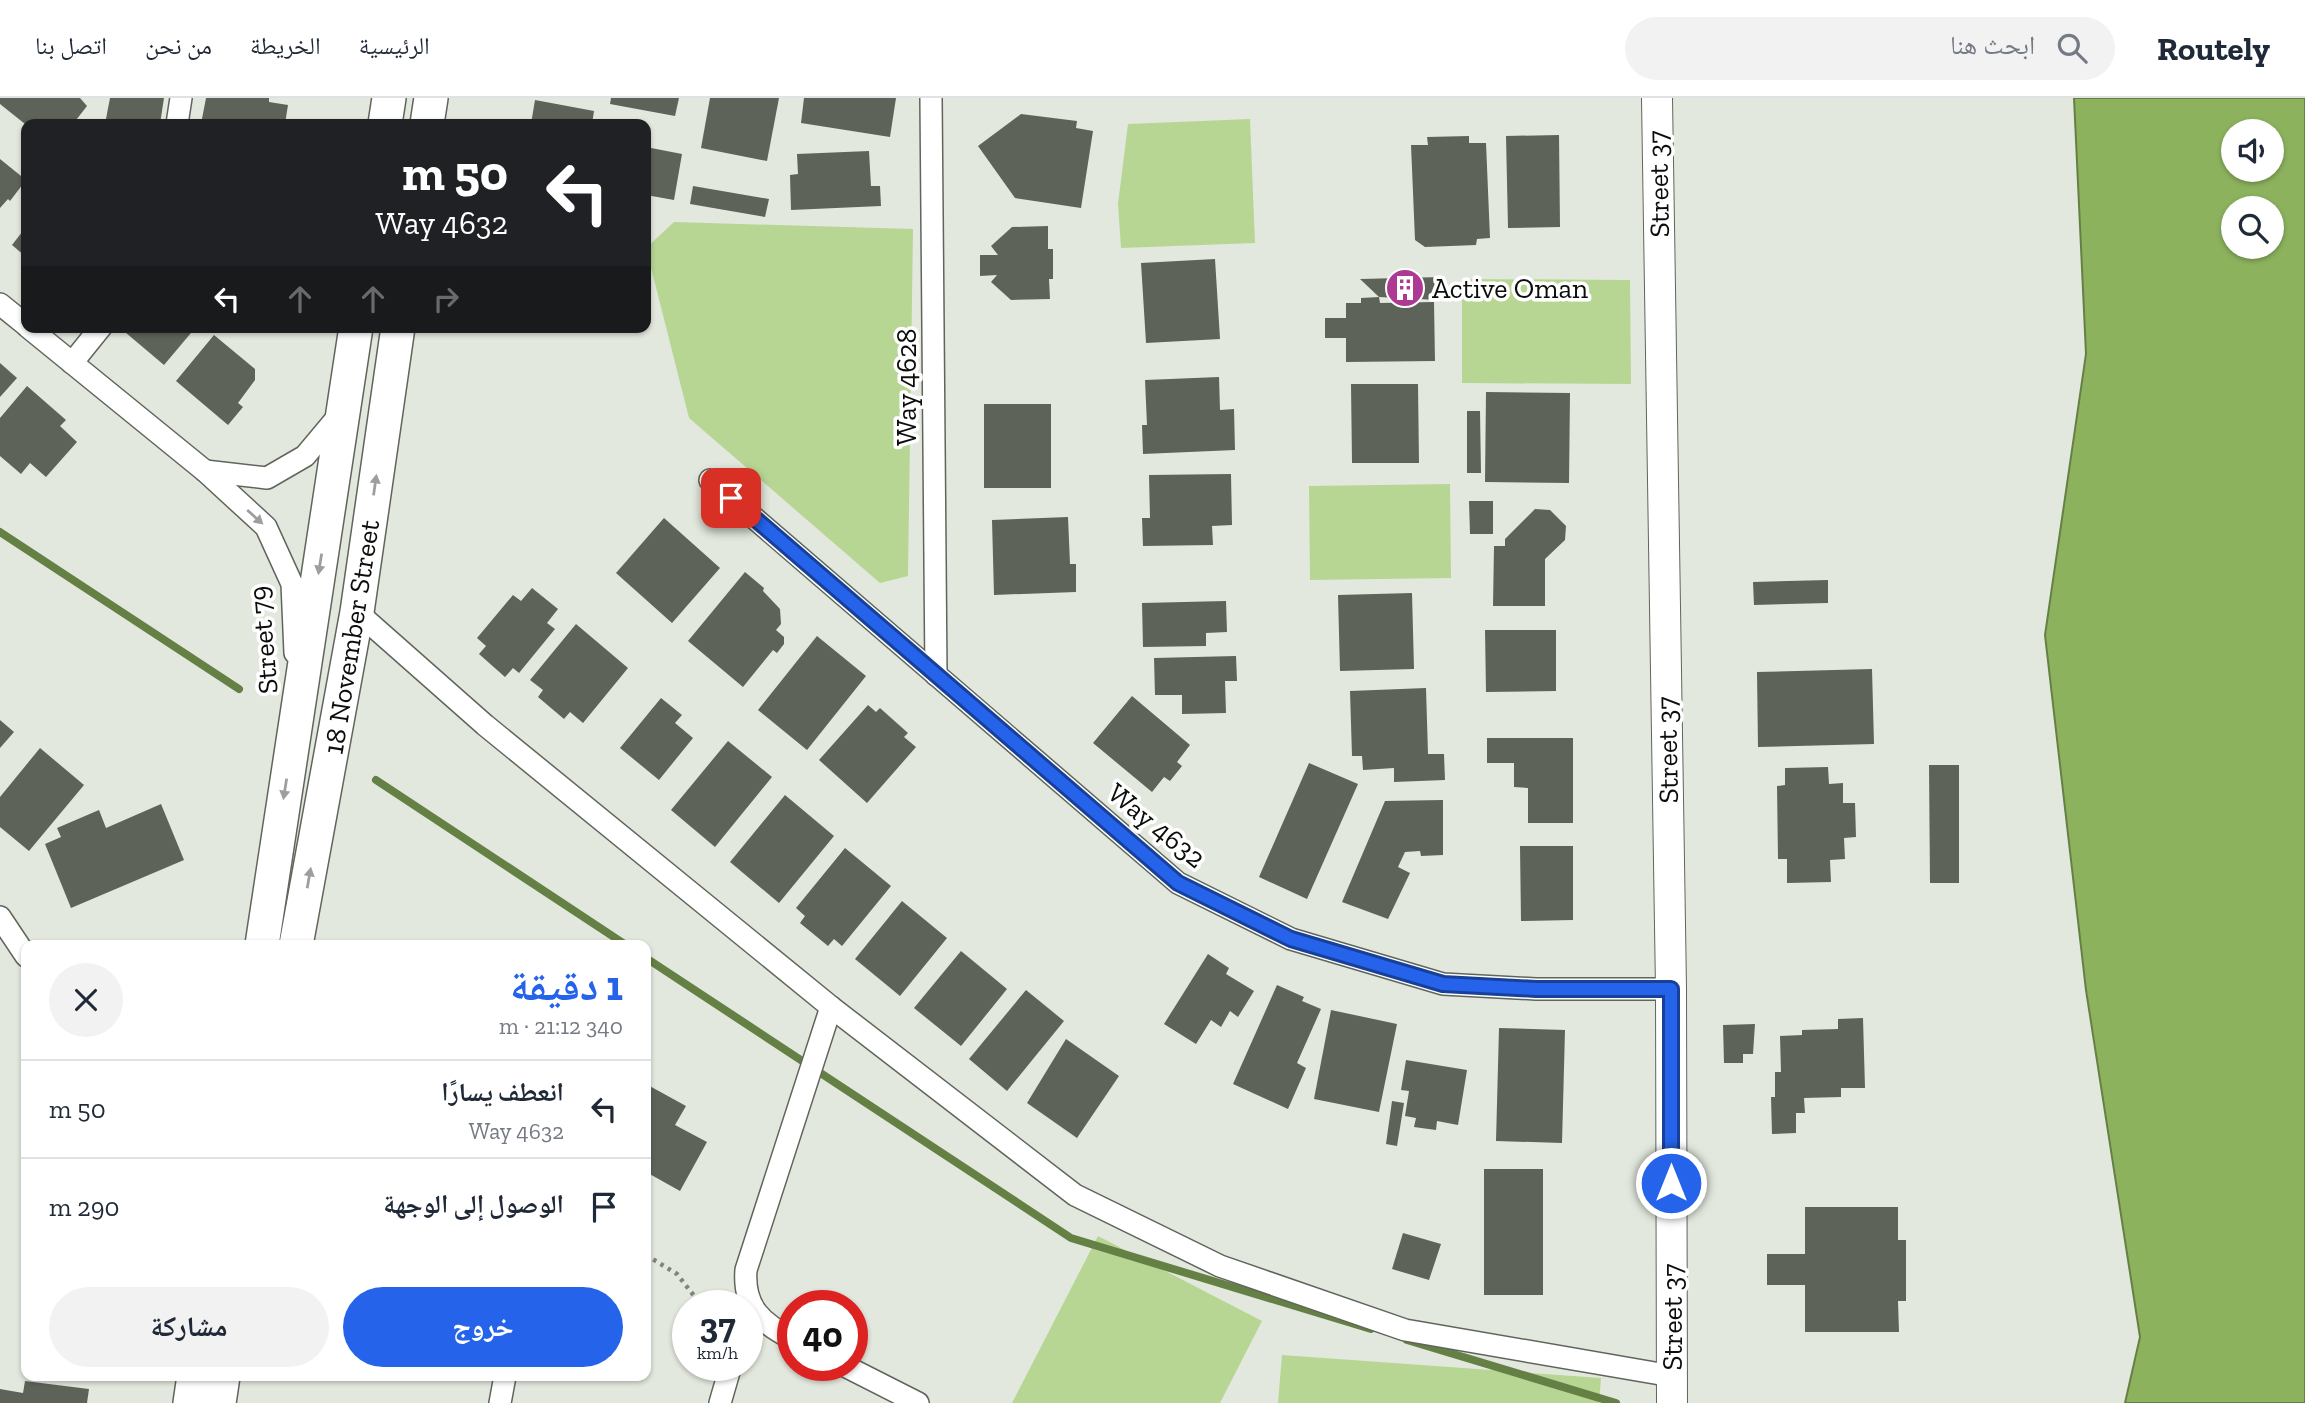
<!DOCTYPE html>
<html lang="ar">
<head>
<meta charset="utf-8">
<style>
  :root { --surface:#fff; --page:#f2f2f3; --text:#1f2937; --muted:#747a83; --line:#e0e1e3; --accent:#2563eb }
  body { margin:0; font-family:"Zilla Slab","Noto Naskh Arabic",serif; background:var(--page); color:var(--text); direction:rtl; height:100vh; display:flex; flex-direction:column; font-size:26px; white-space:nowrap }
  * { box-sizing:border-box; margin:0 }
  p { font-size:23px; color:var(--muted) }
  .icon { flex:none; width:38px; height:38px; fill:none; stroke:currentColor; stroke-width:2; stroke-linecap:round; stroke-linejoin:round }
  .map { position:relative; flex:1; overflow:hidden; direction:ltr }
  .sheet { position:absolute; left:21px; top:842px; width:630px; height:441px; display:flex; flex-direction:column; background:var(--surface); border-radius:14px; box-shadow:0 2px 5px #0004; direction:rtl }
  .sheet>* { flex:none }
  .banner { position:absolute; left:21px; top:21px; width:630px; height:214px; border-radius:14px; box-shadow:0 2px 5px #0004; direction:rtl; background:#202124; color:#fff; overflow:hidden }
  .tools { position:absolute; left:2221px; top:21px; display:grid; gap:14px }
  .tools a { display:grid; place-items:center; width:63px; height:63px; border-radius:50%; background:var(--surface); box-shadow:0 2px 5px #0004; font-size:35px }
  .speed { position:absolute; left:672px; top:1192px; display:flex; gap:14px; font-size:35px; font-weight:700; text-align:center }
  .speed>* { display:grid; place-content:center; width:91px; height:91px; border-radius:50%; background:var(--surface); box-shadow:0 2px 5px #0004; line-height:1 }
  .speed small { font-size:18px; font-weight:400 }
  .speed .limit { border:10px solid #d22; background:#fff; color:#111 }
  .pin { position:absolute; display:grid; place-items:center; width:60px; height:60px; color:#fff; margin:-30px; border-radius:14px; box-shadow:0 4px 10px #0006 }
  .me { position:absolute; width:77px; margin:-38px; rotate:0deg; stroke-linejoin:round; filter:drop-shadow(0 0 5px #0008) }
  .turn { display:flex; align-items:center; gap:24px; height:147px; padding:0 28px; font-size:32px }
  .turn .icon { width:91px; height:91px; stroke-width:2.5 }
  .turn b { display:block; font-size:49px; line-height:60px }
  .lanes { display:flex; align-items:center; height:66px; padding:0 28px; background:#0003; justify-content:center; gap:35px; direction:ltr }
  .lanes .off { opacity:.35 }
  .round { display:grid; place-items:center; flex:none; width:74px; height:74px; border-radius:37px; background:var(--page) }
  .head { display:flex; align-items:center; justify-content:space-between; height:119px; padding:0 28px }
  h1 { font-size:42px; font-weight:700; line-height:52px; color:var(--accent) }
  .cta { display:flex; gap:14px; margin-top:auto; padding:14px 28px }
  .cta a { flex:1; height:80px; border-radius:42px; background:var(--accent); color:#fff; font-size:28px; font-weight:700; line-height:80px; text-align:center }
  .cta a+a { background:var(--page); color:var(--text) }
  ul { padding:0; list-style:none }
  li { display:flex; align-items:center; gap:21px; height:98px; padding:0 28px; border-top:2px solid var(--line) }
  li div { flex:1 }
  li b { display:block; font-size:26px }
  li em { font-style:normal }
  header { display:flex; align-items:center; gap:42px; box-sizing:border-box; height:98px; padding:0 35px; background:var(--surface); border-bottom:2px solid var(--line) }
  header strong { font-size:33px }
  nav { display:flex; gap:38px; margin-inline-start:auto; font-size:24px }
  .search { width:490px; height:63px; background:var(--page); display:flex; align-items:center; gap:18px; box-sizing:border-box; padding:0 24px; border-radius:38px; color:var(--muted); font-size:26px }
  .map>svg:first-child { display:block }
  .green { fill:#b7d694 }
  .water { fill:#8cb25e; stroke:#658045; stroke-width:2; fill-rule:evenodd }
  .lines { fill:none; stroke-linecap:round; stroke-linejoin:round }
  .stream { stroke:#658045; stroke-width:8 }
  .building { fill:#5e635a }
  .street-casing { stroke:#60655c; stroke-width:24 }
  .secondary-casing { stroke:#60655c; stroke-width:32 }
  .primary-casing { stroke:#60655c; stroke-width:36 }
  .path { stroke:#81847d; stroke-width:4.5; stroke-dasharray:3.5 5; stroke-linecap:butt }
  .street { stroke:#fff; stroke-width:21 }
  .secondary { stroke:#fff; stroke-width:30 }
  .primary { stroke:#fff; stroke-width:33 }
  .oneway { fill:#9d9e9d }
  .route-casing { stroke:#184099; stroke-width:18 }
  .route { stroke:#2563eb; stroke-width:12 }
  .labels { text-anchor:middle; stroke-width:7; stroke-linejoin:round; paint-order:stroke }
  .street-label { font-size:28px; fill:#0b0d0a; stroke:#fff }
  .poi-label { font-size:28px; fill:#0b0d0a; stroke:#fff; text-anchor:start }
</style>
</head>
<body>
<header>
<strong>Routely</strong>
<div class="search"><svg class="icon" aria-label="search" viewBox="0 0 24 24"><circle cx="10" cy="10" r="6"/><path d="M15 15l6 6"/></svg>ابحث هنا</div>
<nav><a>الرئيسية</a><a>الخريطة</a><a>من نحن</a><a>اتصل بنا</a></nav>
</header>
<div class="map">
<svg width="2305" height="1305" viewBox="0 0 2305 1305">
  <rect width="100%" height="100%" fill="#e3e8de"/>
  <!-- green -->
  <g class="green">
    <path d="M1250 21 1255 145 1121 150 1118 106 1128 26Z"/>
    <path d="M674 124 913 131 908 478 880 485 689 320 646 150Z"/>
    <path d="M1462 181 1630 182 1631 286 1462 285Z"/>
    <path d="M1450 386 1451 480 1310 482 1309 388Z"/>
    <path d="M1098 1138 1262 1223 1220 1305H1012Z"/>
    <path d="M1282 1257 1601 1280 1599 1305H1278Z"/>
  </g>
  <!-- water -->
  <path class="water" d="M2074 0H2305V1305H2125L2140 1239 2086 892 2045 537 2086 256ZM2233 33H2272V72H2233ZM2233 110H2272V149H2233Z"/>
  <g class="lines">
    <!-- stream -->
    <g class="stream">
      <path d="M0 434 239 591"/>
      <path d="M376 682 626 847"/>
      <path d="M646 860 1071 1140 1371 1231"/>
      <path d="M1407 1242 1616 1305"/>
    </g>
  </g>
  <!-- building -->
  <g class="building">
    <path d="M0 0H80L87 8 73 26H25L0 6Z"/>
    <path d="M110 0H164L160 26H105Z"/>
    <path d="M206 0H269V4L288 7 285 26H201Z"/>
    <path d="M611 0H679L675 18 610 6Z"/>
    <path d="M710 0H779L767 63 701 50Z"/>
    <path d="M804 0H896L890 39 801 25Z"/>
    <path d="M535 2 594 13 592 26H531Z"/>
    <path d="M1021 16 1077 23 1076 30 1093 33 1081 110 1015 100 978 48Z"/>
    <path d="M1559 37 1560 129 1508 130 1506 38Z"/>
    <path d="M1469 38V45H1486L1490 140 1477 141 1476 147 1425 149 1415 142 1411 47H1428L1427 39Z"/>
    <path d="M646 49 682 56 674 102 646 97Z"/>
    <path d="M869 53 871 88H880L881 108 791 112 790 77 798 76 797 56Z"/>
    <path d="M0 61 26 82 10 103 8 101 0 110Z"/>
    <path d="M693 88 769 101 765 119 690 106Z"/>
    <path d="M1048 128V151H1053V181H1049L1050 201 1011 202 991 184 997 177 980 178V157H998L991 148 1012 129Z"/>
    <path d="M26 129V159L12 147Z"/>
    <path d="M1215 161 1220 241 1146 245 1141 165Z"/>
    <path d="M1442 179 1438 202 1379 199 1360 181Z"/>
    <path d="M1379 199 1380 205 1434 204 1435 263 1346 264V240H1325V220H1346V205H1361V200Z"/>
    <path d="M119 229H196L164 267Z"/>
    <path d="M214 237 255 271V282L238 305 243 309 228 327 176 283Z"/>
    <path d="M0 265 17 280 0 299Z"/>
    <path d="M1219 279 1220 312 1234 311 1235 352 1143 356 1142 327H1147L1145 282Z"/>
    <path d="M1351 286H1418L1419 365H1352Z"/>
    <path d="M27 288 66 322 60 328 77 344 46 379 30 365 21 376 0 358V320Z"/>
    <path d="M1486 294 1570 295 1569 385 1485 384Z"/>
    <rect x="984" y="306" width="67" height="84"/>
    <path d="M1467 313H1480L1481 375H1467Z"/>
    <path d="M1231 376 1232 427 1212 428 1213 447 1143 448 1142 420H1150L1149 377Z"/>
    <path d="M1469 403H1493V436H1470Z"/>
    <path d="M1535 411 1550 412 1566 428 1565 442 1545 461V508H1493L1494 448H1505V441Z"/>
    <path d="M1068 419 1070 466H1076V494L994 497 992 422Z"/>
    <path d="M664 420 720 470 672 525 616 475Z"/>
    <path d="M745 474 764 490 763 493 780 511 781 526 776 532 784 539V546L777 555 773 552 743 589 688 543Z"/>
    <path d="M1828 482V505L1754 507 1753 484Z"/>
    <path d="M532 490 558 511 547 525 555 531 519 575 513 570 505 579 479 556 486 548 477 540 513 497 521 503Z"/>
    <path d="M1412 495 1414 571 1340 573 1338 497Z"/>
    <path d="M1226 503 1227 534 1206 535V548L1143 549 1142 505Z"/>
    <path d="M576 526 628 570 583 625 570 614 564 621 538 599 543 592 530 582Z"/>
    <path d="M1485 532H1556V593L1486 594Z"/>
    <path d="M817 538 866 578 807 652 758 612Z"/>
    <path d="M1236 558 1237 583H1225L1226 615 1182 616V597H1155L1154 560Z"/>
    <path d="M1872 571 1874 646 1758 649 1757 574Z"/>
    <path d="M1426 590 1428 656H1444L1445 682 1394 684V670L1363 672 1362 658H1352L1350 593Z"/>
    <path d="M1132 598 1190 647 1177 664 1182 668 1170 683 1164 679 1152 694 1093 645Z"/>
    <path d="M661 600 682 617 675 625 693 640 659 682 620 650Z"/>
    <path d="M868 607 876 614 880 610 908 635 904 639 916 649 867 705 819 662Z"/>
    <path d="M0 622 14 634 0 650Z"/>
    <path d="M1487 640H1573V725H1528V690L1514 689V665H1487Z"/>
    <path d="M728 643 772 679 715 749 671 712Z"/>
    <path d="M40 650 84 687 29 753 0 729V699Z"/>
    <path d="M1309 665 1358 686 1307 801 1259 779Z"/>
    <path d="M1929 667H1959V785H1930Z"/>
    <path d="M1828 669 1829 686 1843 685V705H1855L1856 739 1844 740 1845 761 1830 762 1831 784 1787 785V761H1778L1777 688 1785 687V670Z"/>
    <path d="M785 697 834 738 779 805 730 764Z"/>
    <path d="M1443 702V757L1421 758 1420 753 1405 754 1398 769 1410 775 1388 821 1342 804 1385 703Z"/>
    <path d="M161 706 184 762 71 810 45 746 61 739 57 730 99 712 106 730Z"/>
    <path d="M1520 748H1573V822L1521 823Z"/>
    <path d="M845 750 891 788 842 848 834 841 828 848 800 825 805 818 796 810Z"/>
    <path d="M902 803 947 840 900 898 855 861Z"/>
    <path d="M961 853 1007 891 961 948 914 910Z"/>
    <path d="M1208 856 1229 870 1226 876 1254 893 1238 919 1230 913 1221 929 1211 922 1196 946 1164 926Z"/>
    <path d="M1277 887 1304 899 1302 903 1321 911 1297 965 1306 970 1288 1011 1233 986Z"/>
    <path d="M1026 892 1064 923 1007 993 969 961Z"/>
    <path d="M1331 912 1397 926 1379 1014 1314 1001Z"/>
    <path d="M1863 920 1865 990H1841V999L1804 1000 1805 1015H1796V1035L1772 1036 1771 999H1775V974H1781L1780 938 1802 937V932L1838 931V921Z"/>
    <path d="M1755 926 1753 956H1743V965H1724L1723 927Z"/>
    <path d="M1499 930 1565 932 1562 1045 1496 1043Z"/>
    <path d="M1066 941 1119 978 1077 1040 1027 1005Z"/>
    <path d="M1406 962 1467 972 1458 1027 1437 1023 1436 1032 1414 1029 1416 1020 1405 1018 1409 993 1401 992Z"/>
    <path d="M646 986 686 1008 675 1027 707 1044 680 1093 646 1074Z"/>
    <path d="M1392 1003 1404 1005 1397 1048 1386 1046Z"/>
    <rect x="1484" y="1071" width="59" height="126"/>
    <path d="M1805 1109H1898V1142H1906V1203H1898L1899 1234H1805V1187H1767V1156H1805Z"/>
    <path d="M1403 1135 1441 1146 1429 1182 1392 1171Z"/>
    <path d="M25 1283 89 1291 87 1305H0V1291L23 1295Z"/>
  </g>
  <g class="lines">
    <defs>
      <g id="street">
        <path d="M931 0 936 577"/>
        <path d="M177 26 181 0"/>
        <path d="M0 206 26 227"/>
        <path d="M28 229 205 373 266 429 292 486 295 555"/>
        <path d="M72 265 101 229"/>
        <path d="M205 373 267 380 305 358 341 315"/>
        <path d="M710 382 1178 785 1291 841 1443 886 1536 891H1671"/>
        <path d="M357 514 485 627 831 909 1075 1097 1220 1168 1405 1232 1672 1278"/>
        <path d="M0 819 26 858"/>
        <path d="M793 1241C762 1226 743 1209 746 1172L831 909"/>
        <path d="M843 1267 918 1305"/>
        <path d="M500 1305 505 1278"/>
        <path d="M720 1305 731 1267"/>
      </g>
      <path id="secondary" d="M1657 0 1671 891 1672 1305"/>
      <g id="primary">
        <path d="M385 26 389 0"/>
        <path d="M427 26 431 0"/>
        <path d="M262 847 356 229"/>
        <path d="M296 847 357 514 398 229"/>
        <path d="M190 1305 194 1278"/>
        <path d="M219 1305 223 1278"/>
      </g>
    </defs>
    <!-- street casing -->
    <use href="#street" class="street-casing"/>
    <!-- secondary casing -->
    <use href="#secondary" class="secondary-casing"/>
    <!-- primary casing -->
    <use href="#primary" class="primary-casing"/>
    <!-- path -->
    <path class="path" d="M646 1157 677 1176 702 1208"/>
    <!-- street -->
    <use href="#street" class="street"/>
    <!-- secondary -->
    <use href="#secondary" class="secondary"/>
    <!-- primary -->
    <use href="#primary" class="primary"/>
  </g>
  <!-- one-way arrows -->
  <defs><path id="oneway-solid" d="M-6-.8H1V-3.2L6.5 0L1 3.2V.8H-6Z" transform="scale(1.75)"/></defs>
  <g class="oneway">
    <use href="#oneway-solid" transform="translate(375 387) rotate(-82)"/>
    <use href="#oneway-solid" transform="translate(255 419) rotate(42)"/>
    <use href="#oneway-solid" transform="translate(320 466) rotate(99)"/>
    <use href="#oneway-solid" transform="translate(285 691) rotate(99)"/>
    <use href="#oneway-solid" transform="translate(309 780) rotate(-80)"/>
  </g>
  <g class="lines">
    <defs>
      <path id="route" d="M731 400 1178 785 1291 841 1443 886 1536 891H1671V1085"/>
    </defs>
    <!-- route casing -->
    <use href="#route" class="route-casing"/>
    <!-- route -->
    <use href="#route" class="route"/>
  </g>
  <!-- icons -->
  <defs>
    <symbol id="building-disc" viewBox="-11 -11 22 22"><circle r="9.5" fill="#ae3992" stroke="#fff"/><path d="M-4-6H4V6H1V3H-1V6H-4ZM-2.5-4.3h1.7v1.8h-1.7ZM.8-4.3h1.7v1.8H.8ZM-2.5-1h1.7V.8h-1.7ZM.8-1h1.7V.8H.8Z" fill="#fff"/></symbol>
  </defs>
  <g fill-rule="evenodd">
    <use href="#building-disc" x="1383" y="168" width="44" height="44"/>
  </g>
  <g class="labels">
    <!-- street labels -->
    <g class="street-label">
      <text transform="translate(1658 86) rotate(-91)" y="10">Street 37</text>
      <text transform="translate(906 289) rotate(-90)" y="10">Way 4628</text>
      <text transform="translate(351 539) rotate(-81)" y="10">18 November Street</text>
      <text transform="translate(263 542) rotate(-95)" y="10">Street 79</text>
      <text transform="translate(1667 652) rotate(-91)" y="10">Street 37</text>
      <text transform="translate(1157 727) rotate(39)" y="10">Way 4632</text>
      <text transform="translate(1672 1219) rotate(-90)" y="10">Street 37</text>
    </g>
    <!-- poi labels -->
    <g class="poi-label">
      <text x="1432" y="200">Active Oman</text>
    </g>
  </g>
</svg>
<div class="tools">
<a><svg class="icon" aria-label="sound" viewBox="0 0 24 24"><path d="M4 9h4l5-4v14l-5-4H4zM17 9q2 3 0 6"/></svg></a>
<a><svg class="icon" aria-label="search" viewBox="0 0 24 24"><circle cx="10" cy="10" r="6"/><path d="M15 15l6 6"/></svg></a>
</div>
<div class="speed"><div>37<small>km/h</small></div><div class="limit">40</div></div>
<div class="pin" style="left:731px;top:400px;background:#d93025"><svg class="icon" aria-label="arrive" viewBox="0 0 24 24"><path d="M6 21V4h12l-3 4 3 4H6"/></svg></div>
<svg class="me" style="left:1671px;top:1085px" viewBox="-20 -20 40 40"><circle r="17" fill="#2563eb" stroke="#fff" stroke-width="3"/><path d="M0-11L8 9 0 5-8 9z" fill="#fff"/></svg>
<div class="banner">
<div class="turn"><svg class="icon" aria-label="left" viewBox="0 0 24 24"><path d="M17 20v-9H6M10 6l-5 5 5 5"/></svg><div><b>50 m</b>Way 4632</div></div>
<div class="lanes"><svg class="icon" aria-label="left" viewBox="0 0 24 24"><path d="M17 20v-9H6M10 6l-5 5 5 5"/></svg><svg class="icon off" aria-label="ahead" viewBox="0 0 24 24"><path d="M12 20V5M6 11l6-6 6 6"/></svg><svg class="icon off" aria-label="ahead" viewBox="0 0 24 24"><path d="M12 20V5M6 11l6-6 6 6"/></svg><svg class="icon off" aria-label="right" viewBox="0 0 24 24"><path d="M7 20v-9h11M14 6l5 5-5 5"/></svg></div>
</div>
<section class="sheet">
<div class="head"><div><h1>1 دقيقة</h1><p>340 m · 21:12</p></div><a class="round"><svg class="icon" aria-label="close" viewBox="0 0 24 24"><path d="M6 6l12 12M18 6L6 18"/></svg></a></div>
<ul>
<li><svg class="icon" aria-label="left" viewBox="0 0 24 24"><path d="M17 20v-9H6M10 6l-5 5 5 5"/></svg><div><b>انعطف يسارًا</b><p>Way 4632</p></div><em>50 m</em></li>
<li><svg class="icon" aria-label="arrive" viewBox="0 0 24 24"><path d="M6 21V4h12l-3 4 3 4H6"/></svg><div><b>الوصول إلى الوجهة</b></div><em>290 m</em></li>
</ul>
<div class="cta"><a>خروج</a><a>مشاركة</a></div>
</section>
</div>
</body>
</html>
